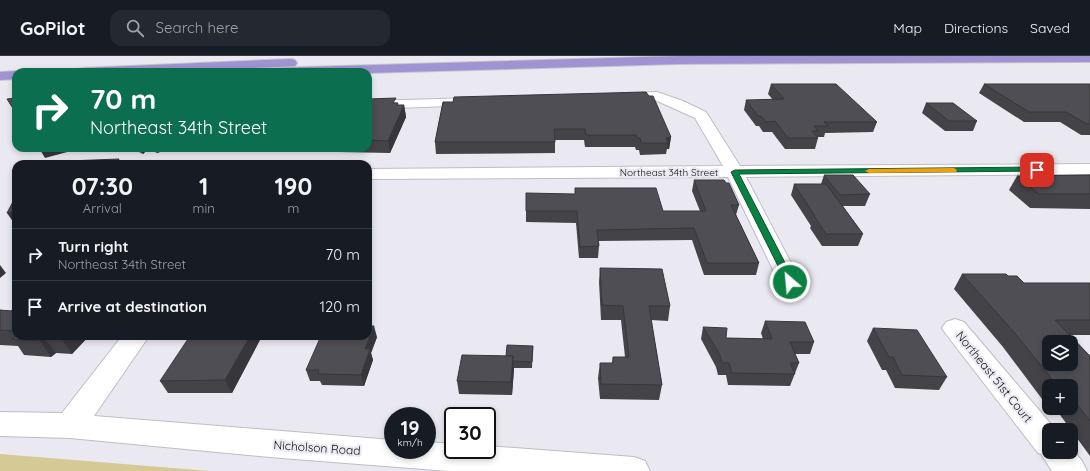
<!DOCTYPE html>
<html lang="en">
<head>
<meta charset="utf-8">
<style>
  :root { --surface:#171b24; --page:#242831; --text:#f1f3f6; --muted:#9ea1a6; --line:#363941 }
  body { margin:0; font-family:Quicksand,sans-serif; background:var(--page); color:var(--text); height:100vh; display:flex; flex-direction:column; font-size:15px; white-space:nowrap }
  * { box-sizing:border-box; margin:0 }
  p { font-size:13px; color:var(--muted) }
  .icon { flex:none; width:22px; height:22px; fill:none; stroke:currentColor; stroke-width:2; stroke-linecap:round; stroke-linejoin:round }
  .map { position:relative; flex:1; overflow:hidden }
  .sheet { position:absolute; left:12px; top:104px; width:360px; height:180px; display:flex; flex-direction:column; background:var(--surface); border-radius:12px; box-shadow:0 2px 6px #0003 }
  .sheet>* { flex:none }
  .guide { position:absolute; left:12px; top:12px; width:360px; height:84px; border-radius:12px; box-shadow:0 2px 6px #0003; background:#0b6e4f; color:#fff; overflow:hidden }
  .tools { position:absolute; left:1042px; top:279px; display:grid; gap:8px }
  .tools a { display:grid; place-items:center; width:36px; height:36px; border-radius:8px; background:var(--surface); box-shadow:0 2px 6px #0003; font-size:20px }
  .speed { position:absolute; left:384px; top:351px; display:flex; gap:8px; font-size:20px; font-weight:700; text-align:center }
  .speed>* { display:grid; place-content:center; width:52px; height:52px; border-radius:50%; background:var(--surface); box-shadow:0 2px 6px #0003; line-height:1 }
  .speed small { font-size:10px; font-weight:400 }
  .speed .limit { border:2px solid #111; border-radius:6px; background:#fff; color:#111 }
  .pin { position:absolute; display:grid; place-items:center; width:34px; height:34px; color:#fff; margin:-17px; border-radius:8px; box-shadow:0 2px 6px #0006 }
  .me { position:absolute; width:44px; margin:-22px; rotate:333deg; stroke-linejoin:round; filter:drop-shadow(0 0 3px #0008) }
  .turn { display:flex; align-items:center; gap:14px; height:84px; padding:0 12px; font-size:18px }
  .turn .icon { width:52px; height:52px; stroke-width:2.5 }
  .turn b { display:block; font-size:28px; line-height:34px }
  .eta { display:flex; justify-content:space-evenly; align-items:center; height:68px; text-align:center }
  .eta b { font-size:24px; font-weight:700; line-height:28px }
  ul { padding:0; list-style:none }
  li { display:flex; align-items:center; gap:12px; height:52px; padding:0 12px; border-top:1px solid var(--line) }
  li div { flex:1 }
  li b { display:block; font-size:15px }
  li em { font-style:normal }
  header { display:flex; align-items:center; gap:24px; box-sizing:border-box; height:56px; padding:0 20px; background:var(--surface); border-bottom:1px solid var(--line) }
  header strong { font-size:19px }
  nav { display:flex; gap:22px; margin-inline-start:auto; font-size:14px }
  .search { width:280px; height:36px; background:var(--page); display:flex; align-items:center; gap:10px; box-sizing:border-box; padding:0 14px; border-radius:12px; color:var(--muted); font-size:15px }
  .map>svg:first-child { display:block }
  .green { fill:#d5c995 }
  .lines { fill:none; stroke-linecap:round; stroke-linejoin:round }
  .street-casing { stroke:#bebdc4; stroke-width:2 }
  .highway-casing { stroke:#c6c6c7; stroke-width:2 }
  .street { fill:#fff; fill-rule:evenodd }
  .highway { fill:#a093d3; fill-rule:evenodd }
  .wall { fill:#444348 }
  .shaded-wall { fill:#37373b }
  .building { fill:#4f4e54; stroke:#37373b; fill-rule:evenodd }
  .route { fill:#0b8043; stroke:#07532c }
  .slow { fill:#f59e0b }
  .labels { text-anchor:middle; stroke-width:4; stroke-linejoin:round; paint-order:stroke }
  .street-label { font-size:10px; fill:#131315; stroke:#eae9f1 }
  .near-street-label { font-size:12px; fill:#131315; stroke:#eae9f1 }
</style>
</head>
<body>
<header>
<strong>GoPilot</strong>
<div class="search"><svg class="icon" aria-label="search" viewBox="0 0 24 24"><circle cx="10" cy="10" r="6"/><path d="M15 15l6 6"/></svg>Search here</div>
<nav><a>Map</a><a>Directions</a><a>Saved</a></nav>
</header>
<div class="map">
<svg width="1090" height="415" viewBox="0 0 1090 415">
  <rect width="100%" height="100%" fill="#eae9f1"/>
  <!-- green -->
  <path class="green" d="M0 398 210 415H0Z"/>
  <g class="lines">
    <defs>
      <g id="street">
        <path d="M657 36 683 45 706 56 740 110 1090 108V118L746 121 801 226 798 231 790 233 782 231 779 226 728 121 368 123V113L723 110 695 62 655 44 623 45 618 44 616 41 618 38 623 37Z"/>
        <path d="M473 42 478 43 480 46 478 49 368 53V45Z"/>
        <path d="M955 263 964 266 1056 374H1049V396H1071V392L1082 405 1087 415H1052L1041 398 1038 397 946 278 942 272 946 266Z"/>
        <path d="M122 280H149L94 360 393 384V394H427V386L453 388V394H487V390L634 401 645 405 650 415H449L281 402 70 382 0 380V356L62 357Z"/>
      </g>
      <g id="highway">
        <path d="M679 0H1090V6L679 8 368 17 267 16 268 13 273 12Z"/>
        <path d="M291 3 295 4 297 7 295 10 171 16H77L78 13 83 12Z"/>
        <path d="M16 15 20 16H16V23L0 24V16Z"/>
      </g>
    </defs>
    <!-- street casing -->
    <use href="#street" class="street-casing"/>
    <!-- highway casing -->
    <use href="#highway" class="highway-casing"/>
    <!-- street -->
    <use href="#street" class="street"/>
    <!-- highway -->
    <use href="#highway" class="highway"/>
  </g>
  <!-- wall -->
  <g class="wall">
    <path d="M771 28 877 66 873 76 825 77 824 81H817L818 82 815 93H785L772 76H763L759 70H756L744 54 746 44H773L768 38Z"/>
    <path d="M984 28H1090V79H1081L1060 66H1024L979 37Z"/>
    <path d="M368 43 398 47V49H404L406 61 390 97 288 95 287 92H368Z"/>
    <path d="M443 46 671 81 669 93H667L666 98 640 99 639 94H636L635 91H585L584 84H555V97L436 98 435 86Z"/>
    <path d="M926 47 977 65 973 75H945L922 57Z"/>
    <path d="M131 92H171L157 97 149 92 143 98Z"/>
    <path d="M824 119 870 138 865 150H843L863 178 858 190H822L810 172 811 170 791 139 794 128H821Z"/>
    <path d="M1090 119V153L1030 152 1009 134 1017 120Z"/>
    <path d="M694 124 726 127 739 149 736 159 759 207 756 219H704L692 184 599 185V190L598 202H579L576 167 526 166V155L575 138V132L663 155H700L692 135Z"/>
    <path d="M600 212 670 250 668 265 651 264 662 329 659 344 600 343 598 322 600 307H612L613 301H625L621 264H601L599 226Z"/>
    <path d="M962 218 1008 220 1024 227H1090V279H1070L1090 300V400L1055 352H1071V330H1049V344L1048 343H1042L1003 291 954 233Z"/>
    <path d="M16 252V280H89L72 298 56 297 51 301 24 299 18 290 0 289V254L11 255Z"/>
    <path d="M765 265 814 286 810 298H795L799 307 790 330 728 329 726 319H718L716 311 701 283 703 271 726 282 763 283 761 277Z"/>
    <path d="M873 272 947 321 939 334 895 332 886 314H882L867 285Z"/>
    <path d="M262 280 232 337H168L160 325Z"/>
    <path d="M377 281 371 297 373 304 364 330 322 329 320 325H310L306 314Z"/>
    <path d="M533 290 532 312H514L512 339 459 338 457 325 506 300Z"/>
  </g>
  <!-- shaded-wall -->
  <g class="shaded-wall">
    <path d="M404 49 406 61 390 97 388 85Z"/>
    <path d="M671 81 669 93H667L668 87 666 82Z"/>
    <path d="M39 92H82L45 102Z"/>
    <path d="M140 92H149L143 98Z"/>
    <path d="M155 92H171L157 97Z"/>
    <path d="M119 103 122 108H114Z"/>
    <path d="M16 155V170L7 157Z"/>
    <path d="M0 209 6 217 0 222Z"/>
    <path d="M374 270 377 281 371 297 373 304 364 330 361 319 365 293Z"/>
    <path d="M63 280H89L72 298 61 282Z"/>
    <path d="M250 280H262L232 337 225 324Z"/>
    <path d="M44 281 56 297 51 301 40 285Z"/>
    <path d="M513 300 514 313 512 339 511 326Z"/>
  </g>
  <!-- building -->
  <g class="building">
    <path d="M771 28H836L877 66H824L828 70H814L818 75H812L818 82H788L775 65 766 66 761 60H758L746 44 784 43Z"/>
    <path d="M984 28H1090V68H1087L1066 56H1029Z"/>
    <path d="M646 36 649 40H653L671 81 666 82 668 87H641L640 82H637L636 79H586L585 73H554L555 86H435L443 46H453L454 41Z"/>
    <path d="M16 42V57L7 43Z"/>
    <path d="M396 42 393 47H398L397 49H404L388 85 368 84V43Z"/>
    <path d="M926 47H953L977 65H949Z"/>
    <path d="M119 103 114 108H44L43 106Z"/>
    <path d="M824 119H853L870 138 840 139Z"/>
    <path d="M1090 119V138H1039L1017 120Z"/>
    <path d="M694 124H724L726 127H729L739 149H731L759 207H707L694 172 597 174 599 190 580 191 577 155H526V137L575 138V132H656L663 155H706Z"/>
    <path d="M794 128H826L863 178H826L814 160H815Z"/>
    <path d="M16 140V155L7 157Z"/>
    <path d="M600 212 662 213 670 250H649L662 329 601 328 600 307H613V301H629L623 250 602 249Z"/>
    <path d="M962 218H1006L1008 220H1017L1024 227H1090V264H1055L1090 300V365L1071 341V330H1063L1061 328 1055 327 1013 275ZM1049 286H1071V308H1049Z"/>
    <path d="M14 252H16V275L0 274V254L11 255Z"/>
    <path d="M765 265 805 266 814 286H790L799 307H790L795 318 732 317 729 307H722L720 299 703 271 727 272 726 282 772 283Z"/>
    <path d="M368 270H374L365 293H370L361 319 318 318 319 314H306L321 280H368Z"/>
    <path d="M873 272 917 274 947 321 902 319 893 301H889Z"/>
    <path d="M16 280H63L61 282 44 281 40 285 12 283Z"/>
    <path d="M190 280H250L225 324 160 325Z"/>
    <path d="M507 289 533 290 532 306 513 305V300H506Z"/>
    <path d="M462 299 513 300 511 326 457 325Z"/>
  </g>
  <!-- route -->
  <path class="route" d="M1037 111 1040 112V115L739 118 795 226 790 229 786 226 731 116 735 114Z"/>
  <!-- slow -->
  <path class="slow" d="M954 112 957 114 956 116 869 117 865 115 869 113Z"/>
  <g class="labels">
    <!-- street labels -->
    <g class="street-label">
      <text x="669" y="120">Northeast 34th Street</text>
    </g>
    <!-- near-street labels -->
    <g class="near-street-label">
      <text transform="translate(994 321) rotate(51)" y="4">Northeast 51st Court</text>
      <text transform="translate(317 392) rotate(4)" y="4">Nicholson Road</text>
    </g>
  </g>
</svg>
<div class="tools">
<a><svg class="icon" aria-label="layers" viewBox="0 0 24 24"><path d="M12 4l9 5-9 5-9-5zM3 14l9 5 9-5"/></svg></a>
<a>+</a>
<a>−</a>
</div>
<div class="speed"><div>19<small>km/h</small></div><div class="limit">30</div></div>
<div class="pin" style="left:1037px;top:114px;background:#d93025"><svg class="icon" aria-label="arrive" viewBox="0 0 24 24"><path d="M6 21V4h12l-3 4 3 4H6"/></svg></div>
<svg class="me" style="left:790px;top:226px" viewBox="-20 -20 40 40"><circle r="17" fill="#0b8043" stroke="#fff" stroke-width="3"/><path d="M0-11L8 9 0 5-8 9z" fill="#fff"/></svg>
<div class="guide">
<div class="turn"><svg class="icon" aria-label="right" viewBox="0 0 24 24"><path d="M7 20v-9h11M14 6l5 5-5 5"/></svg><div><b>70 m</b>Northeast 34th Street</div></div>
</div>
<section class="sheet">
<div class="eta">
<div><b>07:30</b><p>Arrival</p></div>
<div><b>1</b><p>min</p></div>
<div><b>190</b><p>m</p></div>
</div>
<ul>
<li><svg class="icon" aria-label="right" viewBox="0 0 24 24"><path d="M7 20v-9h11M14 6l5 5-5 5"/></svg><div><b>Turn right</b><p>Northeast 34th Street</p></div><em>70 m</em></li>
<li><svg class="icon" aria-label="arrive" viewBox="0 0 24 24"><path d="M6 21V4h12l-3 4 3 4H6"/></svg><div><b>Arrive at destination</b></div><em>120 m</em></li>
</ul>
</section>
</div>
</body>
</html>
